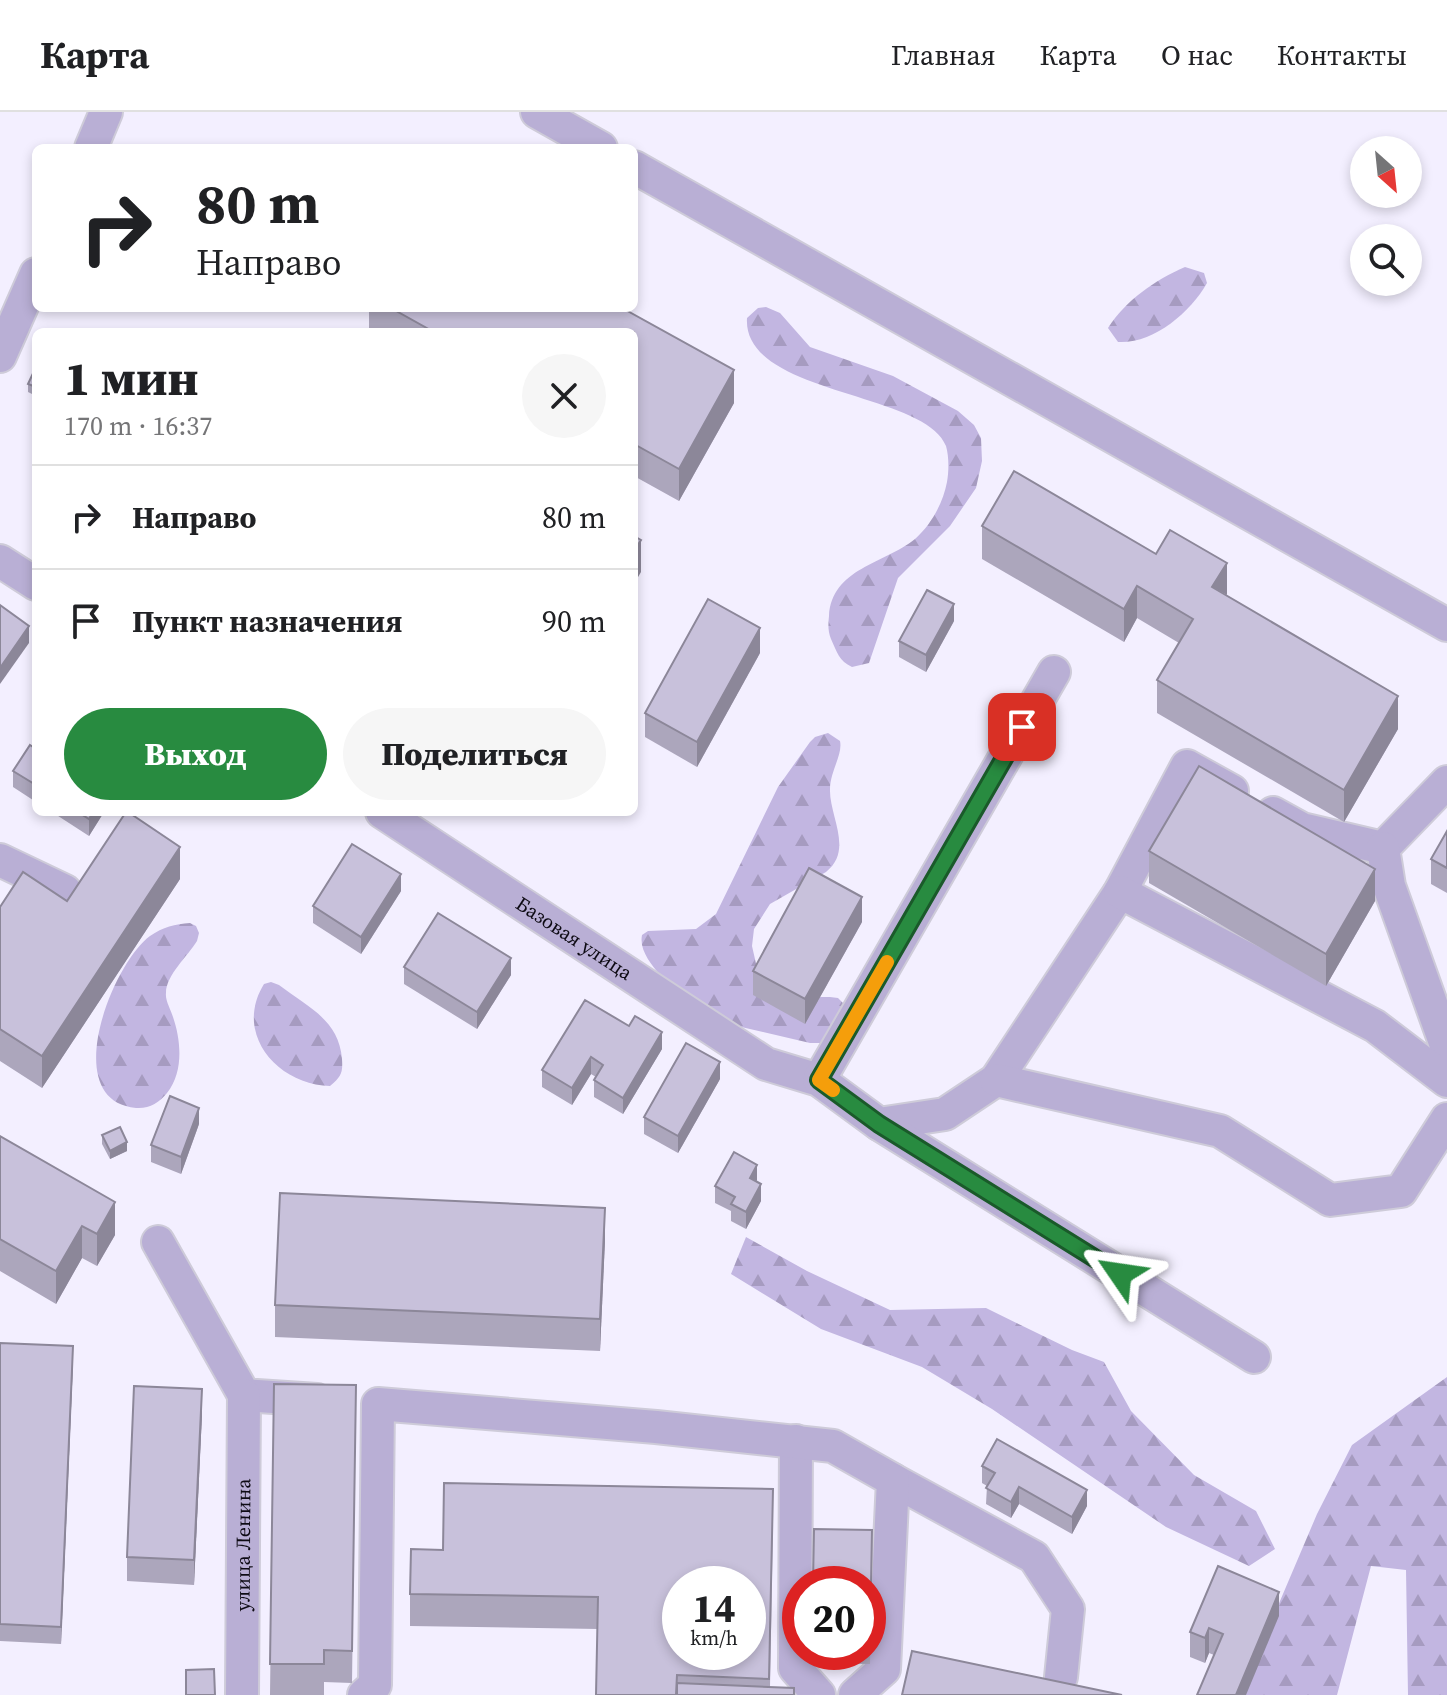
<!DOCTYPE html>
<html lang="ru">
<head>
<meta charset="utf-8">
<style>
  :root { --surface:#fff; --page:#f6f6f6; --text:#202124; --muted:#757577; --line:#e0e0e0; --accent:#288b40 }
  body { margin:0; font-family:"Source Serif 4",serif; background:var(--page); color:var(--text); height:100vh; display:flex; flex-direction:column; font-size:30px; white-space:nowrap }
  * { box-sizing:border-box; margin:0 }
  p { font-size:26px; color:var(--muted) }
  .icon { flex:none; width:44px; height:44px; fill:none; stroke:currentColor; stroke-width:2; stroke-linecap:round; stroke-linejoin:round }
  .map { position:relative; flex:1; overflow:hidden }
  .drawer { position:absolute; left:32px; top:216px; width:606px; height:488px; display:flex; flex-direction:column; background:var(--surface); border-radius:12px; box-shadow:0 4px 12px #0003 }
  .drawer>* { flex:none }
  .hud { position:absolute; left:32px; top:32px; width:606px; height:168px; border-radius:12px; box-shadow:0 4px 12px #0003; background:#fff; color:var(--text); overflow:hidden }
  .needle { width:52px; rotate:153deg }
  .tools { position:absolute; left:1350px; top:24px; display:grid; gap:16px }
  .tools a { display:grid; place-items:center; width:72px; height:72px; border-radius:50%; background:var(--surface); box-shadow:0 4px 12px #0003; font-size:40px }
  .speed { position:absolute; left:662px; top:1454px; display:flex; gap:16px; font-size:40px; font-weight:700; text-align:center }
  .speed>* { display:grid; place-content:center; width:104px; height:104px; border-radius:50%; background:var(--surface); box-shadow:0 4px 12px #0003; line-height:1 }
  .speed small { font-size:20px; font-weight:400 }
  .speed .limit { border:12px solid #d22; background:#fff; color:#111 }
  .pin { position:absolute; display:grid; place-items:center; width:68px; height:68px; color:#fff; margin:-34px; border-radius:16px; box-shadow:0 4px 12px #0006 }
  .me { position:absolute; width:88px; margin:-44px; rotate:302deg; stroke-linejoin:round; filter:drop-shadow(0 0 6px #0008) }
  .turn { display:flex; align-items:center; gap:28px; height:168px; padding:0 32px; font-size:36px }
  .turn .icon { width:104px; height:104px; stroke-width:2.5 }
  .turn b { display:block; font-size:56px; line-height:68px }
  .round { display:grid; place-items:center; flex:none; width:84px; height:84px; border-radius:42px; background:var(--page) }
  .summary { display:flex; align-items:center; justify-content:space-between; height:136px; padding:0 32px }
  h1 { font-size:48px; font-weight:800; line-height:60px }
  .action { display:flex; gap:16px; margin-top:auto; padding:16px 32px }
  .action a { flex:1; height:92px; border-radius:48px; background:var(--accent); color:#fff; font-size:32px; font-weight:800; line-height:92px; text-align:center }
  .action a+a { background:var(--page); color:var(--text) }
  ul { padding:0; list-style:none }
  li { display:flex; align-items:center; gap:24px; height:104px; padding:0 32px; border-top:2px solid var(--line) }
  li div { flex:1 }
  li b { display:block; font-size:30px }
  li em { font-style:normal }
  header { display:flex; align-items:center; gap:48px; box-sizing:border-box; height:112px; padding:0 40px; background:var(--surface); border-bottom:2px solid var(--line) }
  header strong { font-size:38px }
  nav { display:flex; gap:44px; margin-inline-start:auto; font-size:28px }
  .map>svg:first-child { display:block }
  .forest { fill:url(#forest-firs) }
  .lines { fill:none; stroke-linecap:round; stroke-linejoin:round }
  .minor-casing { stroke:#cecbd9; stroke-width:36 }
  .minor { stroke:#b9afd5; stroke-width:32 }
  .wall { fill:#aca6bc }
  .shaded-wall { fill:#8c8799 }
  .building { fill:#c8c1db; stroke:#8c8799; stroke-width:2; fill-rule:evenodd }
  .route-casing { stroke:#1a5a2a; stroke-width:20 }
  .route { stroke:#288b40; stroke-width:14 }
  .slow { stroke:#f59e0b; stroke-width:14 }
  .labels { text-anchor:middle; stroke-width:7; stroke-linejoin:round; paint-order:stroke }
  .street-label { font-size:20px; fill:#0e0b14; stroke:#fff }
</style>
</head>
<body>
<header>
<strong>Карта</strong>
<nav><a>Главная</a><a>Карта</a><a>О нас</a><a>Контакты</a></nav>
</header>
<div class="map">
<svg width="1447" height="1583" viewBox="0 0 1447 1583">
  <defs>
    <pattern id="forest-firs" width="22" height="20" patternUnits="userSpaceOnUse" patternTransform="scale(2)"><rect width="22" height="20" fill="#c2b6e1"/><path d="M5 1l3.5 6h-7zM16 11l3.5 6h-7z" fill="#a69bc0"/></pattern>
  </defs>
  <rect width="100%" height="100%" fill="#f3efff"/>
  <!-- forest -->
  <g class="forest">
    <path d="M1185 155 1204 161 1207 171C1190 201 1153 232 1118 230L1108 216C1126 188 1155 168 1185 155Z"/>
    <path d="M766 195 780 201 810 235 893 264 958 299 974 313 981 326 982 349 976 376 950 414 898 466 869 551 852 555C839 549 837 540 831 527 828 519 828 513 829 504 832 456 884 452 915 427 931 413 943 391 947 370 949 359 949 344 946 334 925 279 742 283 747 206L758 196Z"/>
    <path d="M828 621 840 629C843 642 830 660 830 677 829 704 854 738 826 760L770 792 754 817 752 834 757 856 796 885H830L838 886 843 891V908L824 931H810L737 914 660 863C651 852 639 838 642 823L648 819 696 817 716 802 778 675 810 630 815 625Z"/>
    <path d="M190 811 196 814 199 821 197 829C188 844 166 863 166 881 165 888 171 898 173 905 181 928 184 960 167 981 159 991 149 997 136 996 58 988 112 852 150 824 163 815 175 812 190 811Z"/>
    <path d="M271 870 279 873C308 895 339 908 342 947 343 961 341 965 330 974 278 973 233 922 264 872Z"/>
    <path d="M746 1125 807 1159 890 1198 986 1196 1072 1238 1104 1250 1131 1299 1194 1363 1256 1399 1275 1437 1249 1454 1166 1415 992 1297 922 1255 821 1217 731 1162Z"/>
    <path d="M1447 1265V1583H1408L1406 1458 1371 1454 1337 1583H1240L1317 1402 1352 1333Z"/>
  </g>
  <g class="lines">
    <defs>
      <g id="minor">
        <path d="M537 0 601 36"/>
        <path d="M91 36 106 0"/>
        <path d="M634 55 1447 513"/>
        <path d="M0 244 36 162"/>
        <path d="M0 449 36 472"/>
        <path id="s1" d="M382 700 766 952 819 968 879 1012 945 1002 996 968 1120 780 1187 654 1232 679"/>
        <path d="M1273 701 1302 717 1383 736 1447 670"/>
        <path d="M1383 736 1389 774 1447 936"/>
        <path d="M0 748 65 779"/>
        <path d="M1120 780 1375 914 1447 969"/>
        <path d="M819 968 1054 560"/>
        <path d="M996 968 1220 1019 1330 1088 1401 1079 1447 1007"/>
        <path d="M879 1012 1254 1245"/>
        <path d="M158 1130 244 1283 317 1288"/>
        <path d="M796 1329 795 1556 819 1583"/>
        <path d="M893 1368 1034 1445 1068 1497 1061 1565"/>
        <path id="s2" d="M242 1583 244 1283"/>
        <path d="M364 1583 375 1573 378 1292 656 1315 833 1334 893 1368 884 1557 855 1583"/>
      </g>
    </defs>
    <!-- minor casing -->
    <use href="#minor" class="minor-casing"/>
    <!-- minor -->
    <use href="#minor" class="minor"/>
  </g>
  <!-- wall -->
  <g class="wall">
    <path d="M369 196H622L734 291 679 389 634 364V220H376L369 216Z"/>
    <path d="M36 255V284L28 280V272Z"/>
    <path d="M982 414 1226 484 1398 617 1344 710 1157 601V568L1179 531 1137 506 1124 530 982 447Z"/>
    <path d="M954 509 926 560 899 545V529Z"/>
    <path d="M760 541 697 655 645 625V601Z"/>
    <path d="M36 637V690L13 675V659Z"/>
    <path d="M52 700H104L89 724Z"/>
    <path d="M1447 719V781L1431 772V747Z"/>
    <path d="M1149 739 1375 789 1326 874 1149 771Z"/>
    <path d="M180 767 42 976 0 949V795L67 789Z"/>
    <path d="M401 779 361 842 313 811V794Z"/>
    <path d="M862 810 805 912 753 883V859Z"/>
    <path d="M404 855 511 863 477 917 404 872Z"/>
    <path d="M585 888 662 937 623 1002 594 985V968L596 965 591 962 572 993 542 975V958Z"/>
    <path d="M720 967 678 1041 644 1022V1005Z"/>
    <path d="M199 1012 181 1062 151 1050V1033Z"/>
    <path d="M102 1023 127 1039 110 1047 102 1032Z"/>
    <path d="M0 1024 115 1123 97 1154 82 1146 56 1192 0 1159Z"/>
    <path d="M757 1070 761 1089 746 1117 731 1109V1099L715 1091V1074Z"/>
    <path d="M605 1128 600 1239 275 1225V1193Z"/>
    <path d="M0 1231 73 1251 61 1532 0 1529Z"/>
    <path d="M274 1272 356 1273 352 1571 324 1570V1583H270Z"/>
    <path d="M202 1302 194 1473 127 1469V1445Z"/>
    <path d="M982 1354 1087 1394 1072 1422 1019 1392 1011 1406 986 1392 987 1374 982 1371Z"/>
    <path d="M773 1409 770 1575 596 1583 598 1517 410 1514V1482L443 1438Z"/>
    <path d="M872 1418 870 1552 812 1551V1540H868V1472Z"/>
    <path d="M1279 1504 1214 1543 1209 1541 1205 1551 1190 1545V1520Z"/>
  </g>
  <!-- shaded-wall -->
  <g class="shaded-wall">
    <path d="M734 258V291L679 389V357Z"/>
    <path d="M641 428V460L634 472V439Z"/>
    <path d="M1227 451V483L1212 475Z"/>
    <path d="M1137 474V506L1124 530V497Z"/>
    <path d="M954 492V509L926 560V543Z"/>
    <path d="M29 514V531L0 572V556Z"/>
    <path d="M760 516V541L697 655V630Z"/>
    <path d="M1398 584V617L1344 710V678Z"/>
    <path d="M93 700H104L89 724V707Z"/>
    <path d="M180 735V767L42 976V944Z"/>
    <path d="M1375 757V789L1326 874V842Z"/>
    <path d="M401 762V779L361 842V825Z"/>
    <path d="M862 785V810L805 912V887Z"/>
    <path d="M511 846V863L477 917V900Z"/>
    <path d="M662 920V937L623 1002V986Z"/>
    <path d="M591 945V962L572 993V976Z"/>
    <path d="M720 950V967L678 1041V1024Z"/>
    <path d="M199 996V1012L181 1062V1045Z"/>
    <path d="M127 1030V1039L110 1047V1039Z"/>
    <path d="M757 1053V1069L750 1066Z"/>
    <path d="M761 1072V1089L746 1117V1100Z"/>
    <path d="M115 1090V1123L97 1154V1122Z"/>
    <path d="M605 1096V1128L600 1239V1207Z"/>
    <path d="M82 1114V1146L56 1192V1159Z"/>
    <path d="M73 1234V1251L61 1532V1515Z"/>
    <path d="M202 1277V1302L194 1473V1448Z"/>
    <path d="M1019 1375V1392L1011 1406V1390Z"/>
    <path d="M1087 1378V1394L1072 1422V1405Z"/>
    <path d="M1279 1480V1504L1246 1583H1236Z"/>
    <path d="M1209 1516V1541L1205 1551V1526Z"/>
  </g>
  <!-- building -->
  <g class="building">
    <path d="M391 196H622L734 258 679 357 634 332V220H434Z"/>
    <path d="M36 255V275L28 272Z"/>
    <path d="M1014 359 1156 442 1170 418 1227 451 1212 475 1398 584 1344 678 1157 568 1193 507 1137 474 1124 497 982 414Z"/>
    <path d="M634 424 641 428 634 439Z"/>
    <path d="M927 478 954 492 926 543 899 529Z"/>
    <path d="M708 487 760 516 697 630 645 601Z"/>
    <path d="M0 493 29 514 0 556Z"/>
    <path d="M30 633 36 637V673L13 659Z"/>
    <path d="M1199 654 1375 757 1326 842 1149 739Z"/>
    <path d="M78 700H93L89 707Z"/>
    <path d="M126 700H128L180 735 42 944 0 917V795L23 760 67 789Z"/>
    <path d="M1447 719V756L1431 747Z"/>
    <path d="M352 732 401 762 361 825 313 794Z"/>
    <path d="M809 756 862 785 805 887 753 859Z"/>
    <path d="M438 801 511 846 477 900 404 855Z"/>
    <path d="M585 888 629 914 635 904 662 920 623 986 594 968 603 953 591 945 572 976 542 958Z"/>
    <path d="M686 931 720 950 678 1024 644 1005Z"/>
    <path d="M170 984 199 996 181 1045 151 1033Z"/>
    <path d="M120 1015 127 1030 110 1039 102 1023Z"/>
    <path d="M0 1024 115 1090 97 1122 82 1114 56 1159 0 1127Z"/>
    <path d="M734 1040 757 1053 750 1066 761 1072 746 1100 731 1092 735 1085 715 1074Z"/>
    <path d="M280 1081 605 1096 600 1207 275 1193Z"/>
    <path d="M0 1231 73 1234 61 1515 0 1512Z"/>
    <path d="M274 1272 356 1273 352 1539 324 1538V1552H270Z"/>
    <path d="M134 1274 202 1277 194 1448 127 1445Z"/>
    <path d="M997 1327 1087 1378 1072 1405 1019 1375 1011 1390 986 1376 995 1361 982 1354Z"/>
    <path d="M444 1371 773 1377 769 1567 677 1563 676 1583H596L598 1485 410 1482 411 1437 443 1438ZM680 1472H748V1540H680Z"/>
    <path d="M814 1417 872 1418 870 1527H868V1472H813Z"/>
    <path d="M1218 1454 1279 1480 1236 1583H1197L1223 1522 1209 1516 1205 1526 1190 1520Z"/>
    <path d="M912 1539 1122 1583H902Z"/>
    <path d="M214 1557 215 1583H186V1558Z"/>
    <path d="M677 1571 794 1576V1583H677Z"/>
  </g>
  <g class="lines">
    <defs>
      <path id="route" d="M1022 615 819 968 879 1012 1120 1162"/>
    </defs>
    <!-- route casing -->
    <use href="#route" class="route-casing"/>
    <!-- route -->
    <use href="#route" class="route"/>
    <!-- slow -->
    <path class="slow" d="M833 978 819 968 887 850"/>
  </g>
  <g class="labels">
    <!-- street labels -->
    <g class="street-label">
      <text dy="7" stroke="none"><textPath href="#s1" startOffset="230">Базовая улица</textPath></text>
      <text dy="7" stroke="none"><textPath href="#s2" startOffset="150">улица Ленина</textPath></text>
    </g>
  </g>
</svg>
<div class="tools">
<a><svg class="needle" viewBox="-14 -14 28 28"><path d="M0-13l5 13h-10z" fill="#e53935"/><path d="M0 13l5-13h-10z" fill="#757577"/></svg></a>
<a><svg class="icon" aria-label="search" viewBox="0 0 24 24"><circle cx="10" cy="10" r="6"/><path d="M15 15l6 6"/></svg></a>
</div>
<div class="speed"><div>14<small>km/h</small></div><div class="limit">20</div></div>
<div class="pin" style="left:1022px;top:615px;background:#d93025"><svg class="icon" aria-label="arrive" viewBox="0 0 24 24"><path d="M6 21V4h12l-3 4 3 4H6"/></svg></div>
<svg class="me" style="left:1120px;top:1162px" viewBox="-20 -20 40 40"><path d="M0-17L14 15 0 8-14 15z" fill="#288b40" stroke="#fff" stroke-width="4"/></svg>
<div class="hud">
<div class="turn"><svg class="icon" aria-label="right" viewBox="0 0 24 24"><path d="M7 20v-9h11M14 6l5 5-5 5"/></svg><div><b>80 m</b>Направо</div></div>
</div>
<section class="drawer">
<div class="summary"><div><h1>1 мин</h1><p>170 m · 16:37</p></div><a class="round"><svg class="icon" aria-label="close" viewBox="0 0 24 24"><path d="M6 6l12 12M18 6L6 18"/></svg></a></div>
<ul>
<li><svg class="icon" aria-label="right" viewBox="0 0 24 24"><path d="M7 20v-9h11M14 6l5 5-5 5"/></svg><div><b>Направо</b></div><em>80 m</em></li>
<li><svg class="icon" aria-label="arrive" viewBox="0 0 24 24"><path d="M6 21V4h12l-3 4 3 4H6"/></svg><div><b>Пункт назначения</b></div><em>90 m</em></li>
</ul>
<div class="action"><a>Выход</a><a>Поделиться</a></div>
</section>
</div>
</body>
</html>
